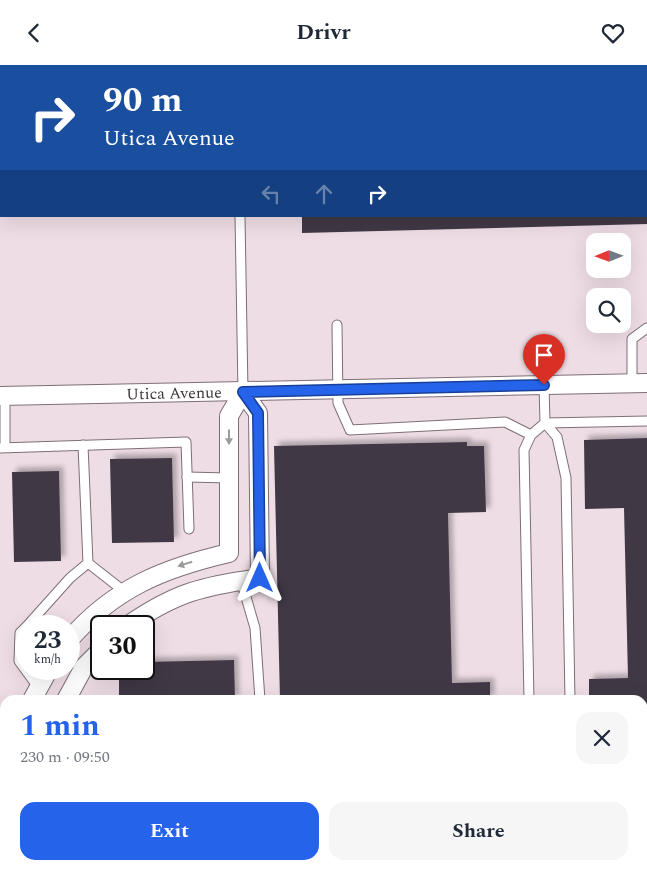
<!DOCTYPE html>
<html lang="en">
<head>
<meta charset="utf-8">
<style>
  :root { --surface:#fff; --page:#f6f6f7; --text:#1f2937; --muted:#747a83; --accent:#2563eb }
  body { margin:0; font-family:Spectral,serif; background:var(--page); color:var(--text); height:100vh; display:flex; flex-direction:column; font-size:19px; white-space:nowrap }
  * { box-sizing:border-box; margin:0 }
  p { font-size:16px; color:var(--muted) }
  .icon { flex:none; width:28px; height:28px; fill:none; stroke:currentColor; stroke-width:2; stroke-linecap:round; stroke-linejoin:round }
  .map { position:relative; flex:1; overflow:hidden }
  .drawer { position:absolute; left:0px; top:630px; width:648px; height:175px; display:flex; flex-direction:column; background:var(--surface); border-radius:15px 15px 0 0; box-shadow:0 5px 20px #0002 }
  .drawer>* { flex:none }
  .banner { position:absolute; left:0px; top:0px; width:648px; height:152px; box-shadow:0 5px 20px #0002; background:#1a4fa0; color:#fff; overflow:hidden }
  .needle { width:32px; rotate:269deg }
  .fabs { position:absolute; left:586px; top:168px; display:grid; gap:10px }
  .fabs a { display:grid; place-items:center; width:45px; height:45px; border-radius:10px; background:var(--surface); box-shadow:0 5px 20px #0002; font-size:25px }
  .speed { position:absolute; left:15px; top:550px; display:flex; gap:10px; font-size:25px; font-weight:700; text-align:center }
  .speed>* { display:grid; place-content:center; width:65px; height:65px; border-radius:50%; background:var(--surface); box-shadow:0 5px 20px #0002; line-height:1 }
  .speed small { font-size:12px; font-weight:400 }
  .speed .limit { border:2px solid #111; border-radius:8px; background:#fff; color:#111 }
  .pin { position:absolute; display:grid; place-items:center; width:42px; height:42px; color:#fff; margin:-51px -21px; border-radius:50% 50% 50% 0; rotate:-45deg; box-shadow:0 0 5px #0007 }
  .pin .icon { rotate:45deg }
  .me { position:absolute; width:55px; margin:-28px; rotate:0deg; stroke-linejoin:round; filter:drop-shadow(0 0 4px #0008) }
  .turn { display:flex; align-items:center; gap:18px; height:105px; padding:0 20px; font-size:22px }
  .turn .icon { width:65px; height:65px; stroke-width:2.5 }
  .turn b { display:block; font-size:35px; line-height:42px }
  .lanes { display:flex; align-items:center; height:48px; padding:0 20px; background:#0003; justify-content:center; gap:25px; direction:ltr }
  .lanes .off { opacity:.35 }
  .round { display:grid; place-items:center; flex:none; width:52px; height:52px; border-radius:15px; background:var(--page) }
  .overview { display:flex; align-items:center; justify-content:space-between; height:85px; padding:0 20px }
  h1 { font-size:30px; font-weight:700; line-height:38px; color:var(--accent) }
  .button { display:flex; gap:10px; margin-top:auto; padding:10px 20px }
  .button a { flex:1; height:58px; border-radius:15px; background:var(--accent); color:#fff; font-size:20px; font-weight:700; line-height:58px; text-align:center }
  .button a+a { background:var(--page); color:var(--text) }
  header { display:flex; justify-content:space-between; align-items:center; height:65px; padding:0 20px; background:var(--surface); font-size:22px; font-weight:700 }
  .map>svg:first-child { display:block }
  .building { fill:#413945; filter:url(#shadow) }
  .lines { fill:none; stroke-linecap:round; stroke-linejoin:round }
  .lane-casing { stroke:#7e6e77; stroke-width:11 }
  .street-casing { stroke:#7e6e77; stroke-width:20 }
  .lane { stroke:#fff; stroke-width:9 }
  .street { stroke:#fff; stroke-width:18 }
  .oneway { fill:#9e9a9c }
  .route-casing { stroke:#184099; stroke-width:12 }
  .route { stroke:#2563eb; stroke-width:9 }
  .labels { text-anchor:middle; stroke-width:5; stroke-linejoin:round; paint-order:stroke }
  .street-label { font-size:16px; fill:#3d363a; stroke:#fceaf4 }
</style>
</head>
<body>
<header><svg class="icon" aria-label="back" viewBox="0 0 24 24"><path d="M15 5l-7 7 7 7"/></svg>Drivr<svg class="icon" aria-label="heart" viewBox="0 0 24 24"><path d="M12 20l-8-8c-3-5 5-10 8-4 3-6 11-1 8 4z"/></svg></header>
<div class="map">
<svg width="647" height="805" viewBox="0 0 647 805">
  <defs>
    <filter id="shadow"><feDropShadow dx="4.5" dy="-4.5" stdDeviation="2.5" flood-color="#0004"/></filter>
  </defs>
  <rect width="100%" height="100%" fill="#efdde6"/>
  <!-- building -->
  <g class="building">
    <path d="M302 151H647V159L302 168Z"/>
    <path d="M647 373V688H642V635H589V614L628 613 624 443 585 444 584 375Z"/>
    <path d="M467 377V381H484L486 447 448 448 452 618 490 617V635H280L274 381Z"/>
    <path d="M172 393 174 477 112 478 110 394Z"/>
    <path d="M59 406 61 496 14 497 12 407Z"/>
    <path d="M234 595 235 635H119V604H144V597Z"/>
  </g>
  <g class="lines">
    <defs>
      <g id="lane">
        <path d="M182 0 185 1"/>
        <path d="M238 0V1"/>
        <path d="M281 0V1"/>
        <path d="M240 151 243 327"/>
        <path d="M337 260 338 338 350 365 505 357 531 370"/>
        <path d="M632 318V274L647 263"/>
        <path d="M545 358 557 372 566 413 570 635"/>
        <path d="M545 358 647 356"/>
        <path d="M5 382V331"/>
        <path d="M0 383 186 377 189 464"/>
        <path d="M187 412 229 413"/>
        <path d="M88 498 125 527"/>
        <path d="M241 515 255 563 260 635"/>
        <path d="M27 561 70 513 88 498 83 380"/>
        <path d="M26 562 20 568 19 596 38 622"/>
        <path d="M529 635 524 385 531 370 545 358 544 320"/>
        <path d="M642 698H647"/>
      </g>
      <g id="street">
        <path id="s1" d="M0 331 647 318"/>
        <path d="M69 575C114 523 164 503 229 488V351L243 327 258 348 260 513C203 521 176 527 127 561"/>
        <path d="M32 635 49 604"/>
        <path d="M66 635 84 602 101 585"/>
        <path d="M0 738H5"/>
        <path d="M24 800 26 805"/>
        <path d="M55 800 57 805"/>
      </g>
    </defs>
    <!-- lane casing -->
    <use href="#lane" class="lane-casing"/>
    <!-- street casing -->
    <use href="#street" class="street-casing"/>
    <!-- lane -->
    <use href="#lane" class="lane"/>
    <!-- street -->
    <use href="#street" class="street"/>
  </g>
  <!-- one-way arrows -->
  <defs><path id="oneway-solid" d="M-6-.8H1V-3.2L6.5 0L1 3.2V.8H-6Z" transform="scale(1.25)"/></defs>
  <g class="oneway">
    <use href="#oneway-solid" transform="translate(229 372) rotate(90)"/>
    <use href="#oneway-solid" transform="translate(185 499) rotate(163)"/>
  </g>
  <g class="lines">
    <defs>
      <path id="route" d="M260 513 258 348 243 327 544 320"/>
    </defs>
    <!-- route casing -->
    <use href="#route" class="route-casing"/>
    <!-- route -->
    <use href="#route" class="route"/>
  </g>
  <g class="labels">
    <!-- street labels -->
    <g class="street-label">
      <text dy="6" stroke="none"><textPath href="#s1" startOffset="174">Utica Avenue</textPath></text>
    </g>
  </g>
</svg>
<div class="fabs">
<a><svg class="needle" viewBox="-14 -14 28 28"><path d="M0-13l5 13h-10z" fill="#e53935"/><path d="M0 13l5-13h-10z" fill="#747a83"/></svg></a>
<a><svg class="icon" aria-label="search" viewBox="0 0 24 24"><circle cx="10" cy="10" r="6"/><path d="M15 15l6 6"/></svg></a>
</div>
<div class="speed"><div>23<small>km/h</small></div><div class="limit">30</div></div>
<div class="pin" style="left:544px;top:320px;background:#d93025"><svg class="icon" aria-label="arrive" viewBox="0 0 24 24"><path d="M6 21V4h12l-3 4 3 4H6"/></svg></div>
<svg class="me" style="left:260px;top:513px" viewBox="-20 -20 40 40"><path d="M0-17L14 15 0 8-14 15z" fill="#2563eb" stroke="#fff" stroke-width="4"/></svg>
<div class="banner">
<div class="turn"><svg class="icon" aria-label="right" viewBox="0 0 24 24"><path d="M7 20v-9h11M14 6l5 5-5 5"/></svg><div><b>90 m</b>Utica Avenue</div></div>
<div class="lanes"><svg class="icon off" aria-label="left" viewBox="0 0 24 24"><path d="M17 20v-9H6M10 6l-5 5 5 5"/></svg><svg class="icon off" aria-label="ahead" viewBox="0 0 24 24"><path d="M12 20V5M6 11l6-6 6 6"/></svg><svg class="icon" aria-label="right" viewBox="0 0 24 24"><path d="M7 20v-9h11M14 6l5 5-5 5"/></svg></div>
</div>
<section class="drawer">
<div class="overview"><div><h1>1 min</h1><p>230 m · 09:50</p></div><a class="round"><svg class="icon" aria-label="close" viewBox="0 0 24 24"><path d="M6 6l12 12M18 6L6 18"/></svg></a></div>
<div class="button"><a>Exit</a><a>Share</a></div>
</section>
</div>
</body>
</html>
